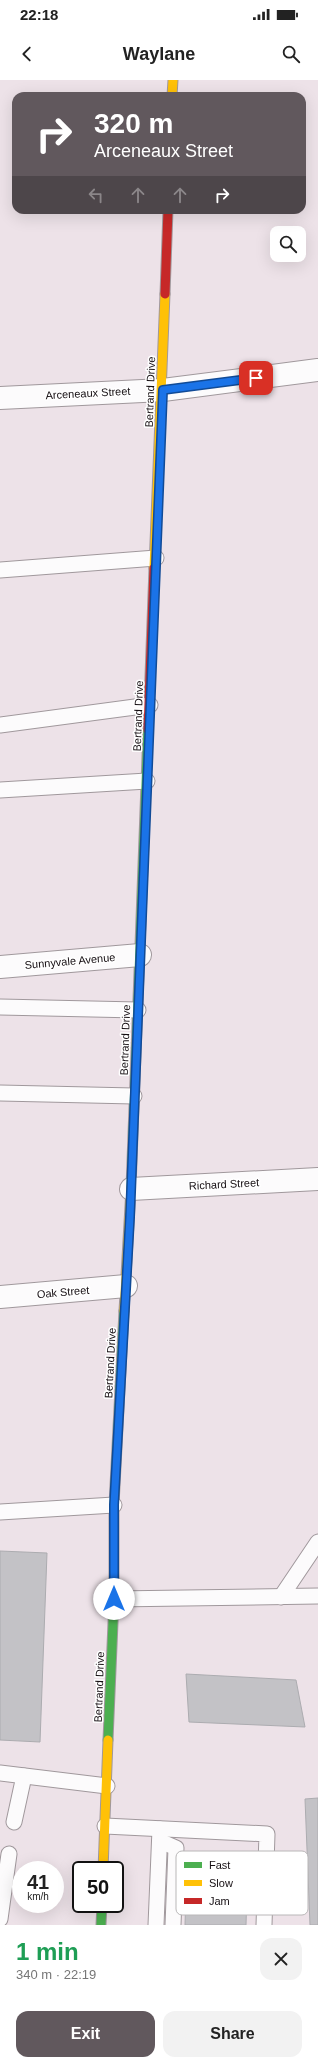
<!DOCTYPE html>
<html lang="en">
<head>
<meta charset="utf-8">
<style>
  :root { --surface:#fff; --page:#f2f2f2; --text:#222; --muted:#767676; --accent:#61585d }
  body { margin:0; font-family:Helvetica,sans-serif; background:var(--page); color:var(--text); height:100vh; display:flex; flex-direction:column; font-size:15px; white-space:nowrap }
  * { box-sizing:border-box; margin:0 }
  p { font-size:13px; color:var(--muted) }
  .icon { flex:none; width:22px; height:22px; fill:none; stroke:currentColor; stroke-width:2; stroke-linecap:round; stroke-linejoin:round }
  .map { position:relative; height:1845px; overflow:hidden }
  .details { display:flex; flex-direction:column; background:var(--surface); flex:1 }
  .details>* { flex:none }
  .top-card { position:absolute; left:12px; top:12px; width:294px; height:122px; border-radius:12px; box-shadow:0 4px 16px #0002; background:#61585d; color:#fff; overflow:hidden }
  .controls { position:absolute; left:270px; top:146px; display:grid; gap:8px }
  .controls a { display:grid; place-items:center; width:36px; height:36px; border-radius:8px; background:var(--surface); box-shadow:0 4px 16px #0002; font-size:20px }
  .speed { position:absolute; left:12px; top:1781px; display:flex; gap:8px; font-size:20px; font-weight:700; text-align:center }
  .speed>* { display:grid; place-content:center; width:52px; height:52px; border-radius:50%; background:var(--surface); box-shadow:0 4px 16px #0002; line-height:1 }
  .speed small { font-size:10px; font-weight:400 }
  .speed .limit { border:2px solid #111; border-radius:6px; background:#fff; color:#111 }
  .pin { position:absolute; display:grid; place-items:center; width:34px; height:34px; color:#fff; margin:-17px; border-radius:8px; box-shadow:0 2px 6px #0006 }
  .me { position:absolute; width:44px; margin:-22px; rotate:0deg; stroke-linejoin:round; filter:drop-shadow(0 0 3px #0008) }
  .turn { display:flex; align-items:center; gap:14px; height:84px; padding:0 16px; font-size:18px }
  .turn .icon { width:52px; height:52px; stroke-width:2.5 }
  .turn b { display:block; font-size:28px; line-height:34px }
  .lanes { display:flex; align-items:center; height:38px; padding:0 16px; background:#0003; justify-content:center; gap:20px; direction:ltr }
  .lanes .off { opacity:.35 }
  .round { display:grid; place-items:center; flex:none; width:42px; height:42px; border-radius:12px; background:var(--page) }
  .summary { display:flex; align-items:center; justify-content:space-between; height:68px; padding:0 16px }
  h1 { font-size:24px; font-weight:700; line-height:30px; color:#1e9e55 }
  .primary-button { display:flex; gap:8px; margin-top:auto; padding:8px 16px }
  .primary-button a { flex:1; height:46px; border-radius:12px; background:var(--accent); color:#fff; font-size:16px; font-weight:700; line-height:46px; text-align:center }
  .primary-button a+a { background:var(--page); color:var(--text) }
  .status { display:flex; justify-content:space-between; align-items:center; height:28px; padding:0 20px; background:var(--surface); direction:ltr }
  .status svg { height:11px; fill:currentColor }
  header { display:flex; justify-content:space-between; align-items:center; height:52px; padding:0 16px; background:var(--surface); font-size:18px; font-weight:700 }
  .map>svg:first-child { display:block }
  .building { fill:#c3c2c6; stroke:#acacb0 }
  .lines { fill:none; stroke-linecap:round; stroke-linejoin:round }
  .lane-casing { stroke:#a0989c; stroke-width:17 }
  .street-casing { stroke:#a0989c; stroke-width:24 }
  .fast-casing { stroke:#a0989c; stroke-width:11 }
  .slow-casing { stroke:#a0989c; stroke-width:11 }
  .jam-casing { stroke:#a0989c; stroke-width:11 }
  .lane { stroke:#fcfbfc; stroke-width:15 }
  .street { stroke:#fcfbfc; stroke-width:22 }
  .fast { stroke:#4caf50; stroke-width:9 }
  .slow { stroke:#ffc107; stroke-width:9 }
  .jam { stroke:#c62828; stroke-width:9 }
  .route-casing { stroke:#114b97; stroke-width:10 }
  .route { stroke:#1a73e8; stroke-width:7 }
  .labels { text-anchor:middle; stroke-width:3; stroke-linejoin:round; paint-order:stroke }
  .street-label { font-size:11px; fill:#150e12; stroke:#fff }
  .key { fill:#fff; stroke:#b9b7b8; stroke-width:1 }
  .key-label { font-size:11px; fill:#150e12 }
</style>
</head>
<body>
<div class="status"><b>22:18</b><svg viewBox="0 0 49 12"><path d="M0 12V9h3v3zM5 12V6h3v6zM10 12V3h3v9zM15 12V0h3v12zM26 1h20v11H26zM47 4h2v5h-2z"/></svg></div>
<header><svg class="icon" aria-label="back" viewBox="0 0 24 24"><path d="M15 5l-7 7 7 7"/></svg>Waylane<svg class="icon" aria-label="search" viewBox="0 0 24 24"><circle cx="10" cy="10" r="6"/><path d="M15 15l6 6"/></svg></header>
<div class="map">
<svg width="318" height="1845" viewBox="0 0 318 1845">
  <rect width="100%" height="100%" fill="#ede2e8"/>
  <!-- building -->
  <g class="building">
    <path d="M0 1471 47 1473 40 1662 0 1660Z"/>
    <path d="M186 1594 296 1600 305 1647 189 1642Z"/>
    <path d="M318 1718V1845H310L305 1719Z"/>
    <path d="M187 1773 248 1775 246 1845H185Z"/>
  </g>
  <g class="lines">
    <defs>
      <g id="lane">
        <path d="M0 490 156 478"/>
        <path d="M0 645 150 625"/>
        <path d="M0 710 147 701"/>
        <path d="M0 927 138 930"/>
        <path d="M0 1013 134 1016"/>
        <path d="M0 1432 114 1425"/>
        <path d="M281 1517 318 1462"/>
        <path d="M114 1519 318 1516"/>
        <path d="M0 1693 107 1706"/>
        <path d="M14 1742 24 1696"/>
        <path d="M105 1746 267 1754 264 1845"/>
        <path d="M160 1761 176 1768 173 1845"/>
        <path d="M0 1839 9 1774"/>
        <path d="M156 1845 160 1749"/>
      </g>
      <g id="street">
        <path d="M0 318 163 310 318 290"/>
        <path d="M0 887 140 875"/>
        <path d="M131 1109 318 1099"/>
        <path d="M0 1217 126 1206"/>
      </g>
      <g id="fast">
        <path d="M131 1108 148 650"/>
        <path d="M108 1660 114 1519V1425L124 1231"/>
        <path d="M101 1845 102 1824"/>
      </g>
      <g id="slow">
        <path d="M172 16 173 0"/>
        <path d="M154 488 165 214"/>
        <path d="M124 1231 131 1108"/>
        <path d="M103 1790 108 1660"/>
      </g>
      <g id="jam">
        <path d="M165 214 168 130"/>
        <path d="M148 650 154 488"/>
      </g>
    </defs>
    <!-- lane casing -->
    <use href="#lane" class="lane-casing"/>
    <!-- street casing -->
    <use href="#street" class="street-casing"/>
    <!-- fast casing -->
    <use href="#fast" class="fast-casing"/>
    <!-- slow casing -->
    <use href="#slow" class="slow-casing"/>
    <!-- jam casing -->
    <use href="#jam" class="jam-casing"/>
    <!-- lane -->
    <use href="#lane" class="lane"/>
    <!-- street -->
    <use href="#street" class="street"/>
    <!-- fast -->
    <use href="#fast" class="fast"/>
    <!-- slow -->
    <use href="#slow" class="slow"/>
    <!-- jam -->
    <use href="#jam" class="jam"/>
  </g>
  <g class="lines">
    <defs>
      <path id="route" d="M114 1519V1425L130 1137 163 310 256 298"/>
    </defs>
    <!-- route casing -->
    <use href="#route" class="route-casing"/>
    <!-- route -->
    <use href="#route" class="route"/>
  </g>
  <g class="labels">
    <!-- street labels -->
    <g class="street-label">
      <text transform="translate(150 312) rotate(-88)" y="4">Bertrand Drive</text>
      <text transform="translate(88 313) rotate(-3)" y="4">Arceneaux Street</text>
      <text transform="translate(138 636) rotate(-88)" y="4">Bertrand Drive</text>
      <text transform="translate(70 881) rotate(-5)" y="4">Sunnyvale Avenue</text>
      <text transform="translate(125 960) rotate(-88)" y="4">Bertrand Drive</text>
      <text transform="translate(224 1104) rotate(-3)" y="4">Richard Street</text>
      <text transform="translate(63 1212) rotate(-5)" y="4">Oak Street</text>
      <text transform="translate(110 1283) rotate(-87)" y="4">Bertrand Drive</text>
      <text transform="translate(99 1607) rotate(-88)" y="4">Bertrand Drive</text>
    </g>
  </g>
  <!-- legend -->
  <rect x="176" y="1771" width="132" height="64" rx="6" class="key"/>
  <rect x="184" y="1782" width="18" height="6" fill="#4caf50"/>
  <rect x="184" y="1800" width="18" height="6" fill="#ffc107"/>
  <rect x="184" y="1818" width="18" height="6" fill="#c62828"/>
  <g class="key-label">
    <text x="209" y="1789">Fast</text>
    <text x="209" y="1807">Slow</text>
    <text x="209" y="1825">Jam</text>
  </g>
</svg>
<div class="controls">
<a><svg class="icon" aria-label="search" viewBox="0 0 24 24"><circle cx="10" cy="10" r="6"/><path d="M15 15l6 6"/></svg></a>
</div>
<div class="speed"><div>41<small>km/h</small></div><div class="limit">50</div></div>
<div class="pin" style="left:256px;top:298px;background:#d93025"><svg class="icon" aria-label="arrive" viewBox="0 0 24 24"><path d="M6 21V4h12l-3 4 3 4H6"/></svg></div>
<svg class="me" style="left:114px;top:1519px" viewBox="-20 -20 40 40"><circle r="19" fill="#fff"/><path d="M0-13L10 11 0 6-10 11z" fill="#1a73e8"/></svg>
<div class="top-card">
<div class="turn"><svg class="icon" aria-label="right" viewBox="0 0 24 24"><path d="M7 20v-9h11M14 6l5 5-5 5"/></svg><div><b>320 m</b>Arceneaux Street</div></div>
<div class="lanes"><svg class="icon off" aria-label="left" viewBox="0 0 24 24"><path d="M17 20v-9H6M10 6l-5 5 5 5"/></svg><svg class="icon off" aria-label="ahead" viewBox="0 0 24 24"><path d="M12 20V5M6 11l6-6 6 6"/></svg><svg class="icon off" aria-label="ahead" viewBox="0 0 24 24"><path d="M12 20V5M6 11l6-6 6 6"/></svg><svg class="icon" aria-label="right" viewBox="0 0 24 24"><path d="M7 20v-9h11M14 6l5 5-5 5"/></svg></div>
</div>
</div>
<section class="details">
<div class="summary"><div><h1>1 min</h1><p>340 m · 22:19</p></div><a class="round"><svg class="icon" aria-label="close" viewBox="0 0 24 24"><path d="M6 6l12 12M18 6L6 18"/></svg></a></div>
<div class="primary-button"><a>Exit</a><a>Share</a></div>
</section>
</body>
</html>
